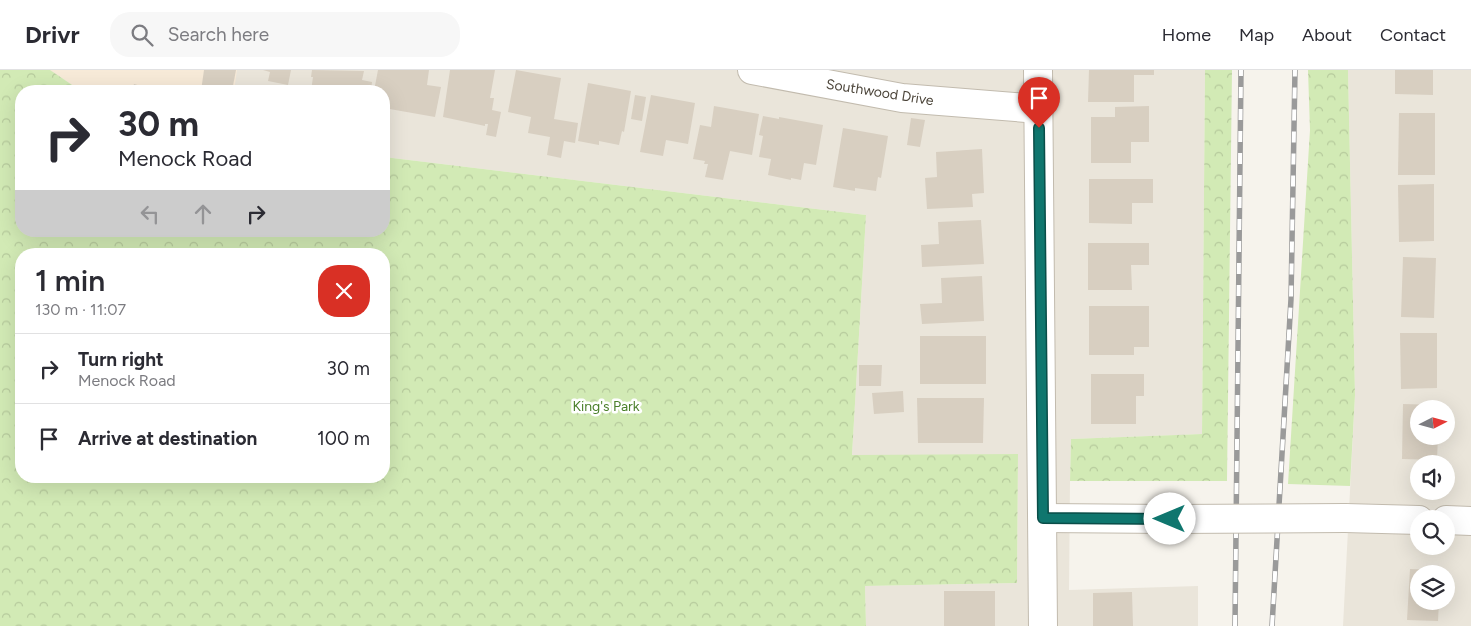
<!DOCTYPE html>
<html lang="en">
<head>
<meta charset="utf-8">
<style>
  :root { --surface:#fff; --page:#f7f7f7; --text:#2b2b33; --muted:#7c7c81; --line:#e1e1e2 }
  body { margin:0; font-family:Figtree,sans-serif; background:var(--page); color:var(--text); height:100vh; display:flex; flex-direction:column; font-size:19px; white-space:nowrap }
  * { box-sizing:border-box; margin:0 }
  p { font-size:16px; color:var(--muted) }
  .icon { flex:none; width:28px; height:28px; fill:none; stroke:currentColor; stroke-width:2; stroke-linecap:round; stroke-linejoin:round }
  .map { position:relative; flex:1; overflow:hidden }
  .sheet { position:absolute; left:15px; top:178px; width:375px; height:235px; display:flex; flex-direction:column; background:var(--surface); border-radius:20px; box-shadow:0 5px 20px #0002 }
  .sheet>* { flex:none }
  .hud { position:absolute; left:15px; top:15px; width:375px; height:152px; border-radius:20px; box-shadow:0 5px 20px #0002; background:#fff; color:var(--text); overflow:hidden }
  .needle { width:32px; rotate:84deg }
  .tools { position:absolute; left:1410px; top:330px; display:grid; gap:10px }
  .tools a { display:grid; place-items:center; width:45px; height:45px; border-radius:50%; background:var(--surface); box-shadow:0 5px 20px #0002; font-size:25px }
  .pin { position:absolute; display:grid; place-items:center; width:42px; height:42px; color:#fff; margin:-51px -21px; border-radius:50% 50% 50% 0; rotate:-45deg; box-shadow:0 0 5px #0007 }
  .pin .icon { rotate:45deg }
  .me { position:absolute; width:55px; margin:-28px; rotate:270deg; stroke-linejoin:round; filter:drop-shadow(0 0 4px #0008) }
  .turn { display:flex; align-items:center; gap:18px; height:105px; padding:0 20px; font-size:22px }
  .turn .icon { width:65px; height:65px; stroke-width:2.5 }
  .turn b { display:block; font-size:35px; line-height:42px }
  .lanes { display:flex; align-items:center; height:48px; padding:0 20px; background:#0003; justify-content:center; gap:25px; direction:ltr }
  .lanes .off { opacity:.35 }
  .round { display:grid; place-items:center; flex:none; width:52px; height:52px; border-radius:20px; background:var(--page) }
  .headline { display:flex; align-items:center; justify-content:space-between; height:85px; padding:0 20px }
  h1 { font-size:30px; font-weight:600; line-height:38px }
  ul { padding:0; list-style:none }
  li { display:flex; align-items:center; gap:15px; height:70px; padding:0 20px; border-top:1px solid var(--line) }
  li div { flex:1 }
  li b { display:block; font-size:19px }
  li em { font-style:normal }
  header { display:flex; align-items:center; gap:30px; box-sizing:border-box; height:70px; padding:0 25px; background:var(--surface); border-bottom:1px solid var(--line) }
  header strong { font-size:24px }
  nav { display:flex; gap:28px; margin-inline-start:auto; font-size:18px }
  .search { width:350px; height:45px; background:var(--page); display:flex; align-items:center; gap:12px; box-sizing:border-box; padding:0 18px; border-radius:20px; color:var(--muted); font-size:19px }
  .map>svg:first-child { display:block }
  .residential { fill:#eae5da; fill-rule:evenodd }
  .commercial { fill:#f7ead8 }
  .forest { fill:url(#forest-crowns); fill-rule:evenodd }
  .building { fill:#d8cfc1 }
  .lines { fill:none; stroke-linecap:round; stroke-linejoin:round }
  .minor-casing { stroke:#c2bbae; stroke-width:30 }
  .minor { stroke:#fff; stroke-width:28 }
  .rail-casing { stroke:#9a9a9a; stroke-width:5.5 }
  .rail { stroke:#fff; stroke-width:4; stroke-dasharray:11; stroke-linecap:butt }
  .minor-bridge-casing { stroke:#c2bbae; stroke-width:30; stroke-linecap:butt }
  .minor-bridge { stroke:#fff; stroke-width:28 }
  .route-casing { stroke:#0a4d48; stroke-width:12 }
  .route { stroke:#0f766e; stroke-width:9 }
  .labels { text-anchor:middle; stroke-width:5; stroke-linejoin:round; paint-order:stroke }
  .street-label { font-size:14px; fill:#4b4439; stroke:#fff }
  .park-label { font-size:14px; fill:#4a7f2a; stroke:#fff }
</style>
</head>
<body>
<header>
<strong>Drivr</strong>
<div class="search"><svg class="icon" aria-label="search" viewBox="0 0 24 24"><circle cx="10" cy="10" r="6"/><path d="M15 15l6 6"/></svg>Search here</div>
<nav><a>Home</a><a>Map</a><a>About</a><a>Contact</a></nav>
</header>
<div class="map">
<svg width="1471" height="556" viewBox="0 0 1471 556">
  <defs>
    <pattern id="forest-crowns" width="20" height="18" patternUnits="userSpaceOnUse" patternTransform="scale(1.25)"><rect width="20" height="18" fill="#d2eab5"/><path d="M2 6a3 3 0 1 1 6 0M12 15a3 3 0 1 1 6 0" fill="none" stroke="#b6ca9c"/></pattern>
  </defs>
  <rect width="100%" height="100%" fill="#f6f3ec"/>
  <!-- residential -->
  <g class="residential">
    <path d="M50 0H1205L1202 364 1071 369 1070 411 1069 520 1198 516V556H866L865 516 1017 513 1018 385H852L866 145 384 87V21H81Z"/>
    <path d="M1348 0H1471V556H1343L1355 325ZM1419 339H1446V366H1419ZM1419 394H1446V421H1419ZM1419 449H1446V476H1419ZM1419 504H1446V531H1419Z"/>
  </g>
  <!-- commercial -->
  <path class="commercial" d="M50 0H237L234 21H81Z"/>
  <!-- forest -->
  <g class="forest">
    <path d="M0 0H50L81 21H21V161H384V87L866 145 852 385 1018 384 1017 513 865 516 866 556H0ZM21 184H384V406H21Z"/>
    <path d="M1205 0H1232L1227 411H1070L1071 369 1202 364Z"/>
    <path d="M1308 0H1348L1355 325 1350 416 1288 414 1310 60Z"/>
  </g>
  <!-- building -->
  <g class="building">
    <path d="M204 0H236L232 21H201Z"/>
    <path d="M263 0H291L288 15 268 11 270 2Z"/>
    <path d="M312 0 364 1 362 10 372 12 371 21H311L313 7H311Z"/>
    <path d="M378 0H429L427 15 441 17 435 47 384 38V21H374Z"/>
    <path d="M450 0H495L490 28H494L492 40 501 42 496 67 486 65 488 54H485V56L443 47Z"/>
    <path d="M516 0 561 8 554 49 578 53 575 73 564 71 561 88 547 85 550 67 528 63 531 47 508 42Z"/>
    <path d="M1089 0H1154V5H1134V32H1088Z"/>
    <path d="M1395 0H1433V25L1395 24Z"/>
    <path d="M588 13 631 21 624 62 622 61 619 75 599 71V75L578 71Z"/>
    <path d="M134 14 158 21H132Z"/>
    <path d="M635 25 646 27 642 51 631 49Z"/>
    <path d="M651 25 695 33 688 74 666 70 663 86 640 82Z"/>
    <path d="M714 36 759 44 752 85 730 81 723 110 705 107 708 94H704L705 91 693 89 700 55 711 57Z"/>
    <path d="M1149 36V72H1131V93H1091V47H1115V37Z"/>
    <path d="M1399 43H1435V105H1398Z"/>
    <path d="M763 46 779 49V47L823 55 816 95 804 93 801 110 791 108V110L768 105 771 89 759 87 763 66 759 65Z"/>
    <path d="M911 48 925 50 920 77 907 75Z"/>
    <path d="M843 58 888 66 881 108 878 107 876 121 855 118V121L833 117Z"/>
    <path d="M982 79 984 123 972 124 973 137 927 139 925 108 937 107 936 82Z"/>
    <path d="M1089 109H1153V133H1132V154L1089 153Z"/>
    <path d="M1434 114V171L1399 172 1398 115Z"/>
    <path d="M981 150 984 194 922 197 921 175 939 174 938 152Z"/>
    <path d="M1088 173H1149V195H1131L1132 220H1088Z"/>
    <path d="M1403 187 1436 188 1434 248 1401 247Z"/>
    <path d="M982 206 984 251 922 254 920 234 942 233 941 208Z"/>
    <path d="M1089 236H1149V277H1134V285H1089Z"/>
    <path d="M1400 263H1437V318L1401 319Z"/>
    <rect x="920" y="266" width="66" height="48"/>
    <path d="M859 295H882L881 316H859Z"/>
    <path d="M1091 304H1144V326H1136V354H1091Z"/>
    <path d="M903 321 904 342 874 344 872 323Z"/>
    <path d="M917 328H984L983 373H918Z"/>
    <path d="M1403 334 1438 335V339H1419V366H1438L1437 390 1402 389Z"/>
    <path d="M1410 499 1440 500V504H1419V531H1439L1438 551 1407 550Z"/>
    <rect x="944" y="521" width="51" height="35"/>
    <path d="M1132 522 1133 556H1093V523Z"/>
  </g>
  <g class="lines">
    <defs>
      <g id="minor">
        <path d="M752 0 902 28 1039 39"/>
        <path d="M1038 0 1043 556"/>
        <path d="M1043 448 1170 449"/>
        <path d="M1345 448 1419 450"/>
        <path d="M1446 450 1471 451"/>
      </g>
    </defs>
    <!-- minor casing -->
    <use href="#minor" class="minor-casing"/>
    <!-- minor -->
    <use href="#minor" class="minor"/>
    <defs>
      <g id="rail">
        <path d="M1235 556 1241 0"/>
        <path d="M1272 556 1291 229 1295 0"/>
      </g>
    </defs>
    <!-- rail casing -->
    <use href="#rail" class="rail-casing"/>
    <!-- rail -->
    <use href="#rail" class="rail"/>
    <defs>
      <path id="minor-bridge" d="M1170 449 1345 448"/>
    </defs>
    <!-- minor-bridge casing -->
    <use href="#minor-bridge" class="minor-bridge-casing"/>
    <!-- minor-bridge -->
    <use href="#minor-bridge" class="minor-bridge"/>
  </g>
  <g class="lines">
    <defs>
      <path id="route" d="M1039 58 1043 448 1170 449"/>
    </defs>
    <!-- route casing -->
    <use href="#route" class="route-casing"/>
    <!-- route -->
    <use href="#route" class="route"/>
  </g>
  <g class="labels">
    <!-- street labels -->
    <g class="street-label">
      <text transform="translate(880 22) rotate(9)" y="5">Southwood Drive</text>
    </g>
    <!-- park labels -->
    <g class="park-label">
      <text x="606" y="341">King's Park</text>
    </g>
  </g>
</svg>
<div class="tools">
<a><svg class="needle" viewBox="-14 -14 28 28"><path d="M0-13l5 13h-10z" fill="#e53935"/><path d="M0 13l5-13h-10z" fill="#7c7c81"/></svg></a>
<a><svg class="icon" aria-label="sound" viewBox="0 0 24 24"><path d="M4 9h4l5-4v14l-5-4H4zM17 9q2 3 0 6"/></svg></a>
<a><svg class="icon" aria-label="search" viewBox="0 0 24 24"><circle cx="10" cy="10" r="6"/><path d="M15 15l6 6"/></svg></a>
<a><svg class="icon" aria-label="layers" viewBox="0 0 24 24"><path d="M12 4l9 5-9 5-9-5zM3 14l9 5 9-5"/></svg></a>
</div>
<div class="pin" style="left:1039px;top:58px;background:#d93025"><svg class="icon" aria-label="arrive" viewBox="0 0 24 24"><path d="M6 21V4h12l-3 4 3 4H6"/></svg></div>
<svg class="me" style="left:1170px;top:449px" viewBox="-20 -20 40 40"><circle r="19" fill="#fff"/><path d="M0-13L10 11 0 6-10 11z" fill="#0f766e"/></svg>
<div class="hud">
<div class="turn"><svg class="icon" aria-label="right" viewBox="0 0 24 24"><path d="M7 20v-9h11M14 6l5 5-5 5"/></svg><div><b>30 m</b>Menock Road</div></div>
<div class="lanes"><svg class="icon off" aria-label="left" viewBox="0 0 24 24"><path d="M17 20v-9H6M10 6l-5 5 5 5"/></svg><svg class="icon off" aria-label="ahead" viewBox="0 0 24 24"><path d="M12 20V5M6 11l6-6 6 6"/></svg><svg class="icon" aria-label="right" viewBox="0 0 24 24"><path d="M7 20v-9h11M14 6l5 5-5 5"/></svg></div>
</div>
<section class="sheet">
<div class="headline"><div><h1>1 min</h1><p>130 m · 11:07</p></div><a class="round" style="background:#d93025;color:#fff"><svg class="icon" aria-label="close" viewBox="0 0 24 24"><path d="M6 6l12 12M18 6L6 18"/></svg></a></div>
<ul>
<li><svg class="icon" aria-label="right" viewBox="0 0 24 24"><path d="M7 20v-9h11M14 6l5 5-5 5"/></svg><div><b>Turn right</b><p>Menock Road</p></div><em>30 m</em></li>
<li><svg class="icon" aria-label="arrive" viewBox="0 0 24 24"><path d="M6 21V4h12l-3 4 3 4H6"/></svg><div><b>Arrive at destination</b></div><em>100 m</em></li>
</ul>
</section>
</div>
</body>
</html>
